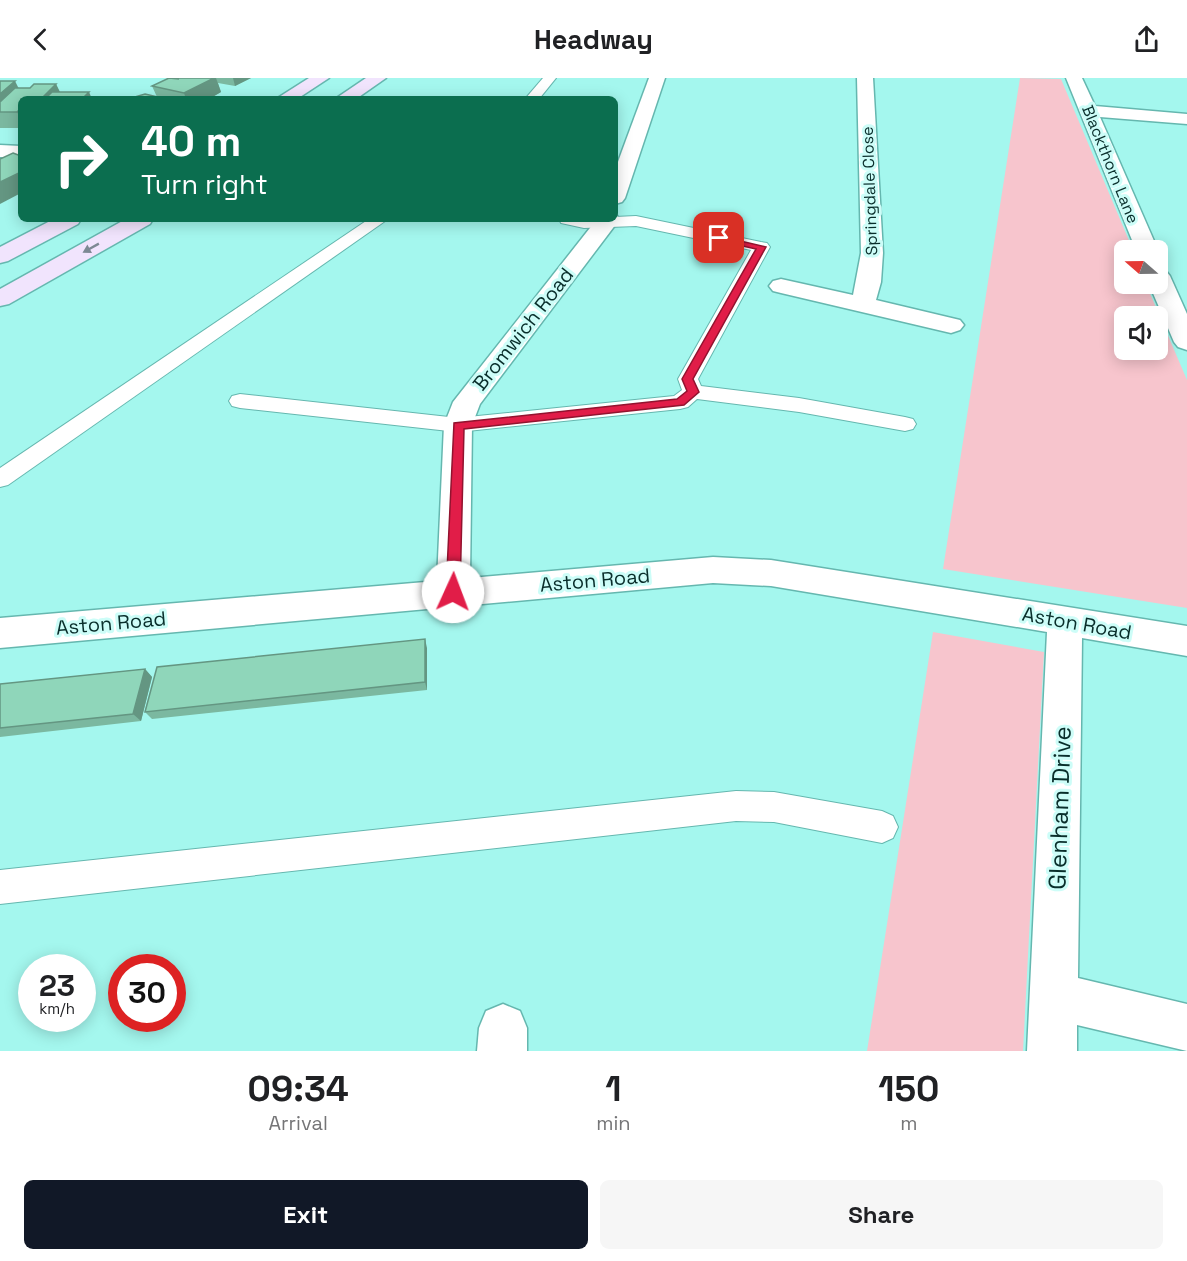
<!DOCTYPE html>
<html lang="en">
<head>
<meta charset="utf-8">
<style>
  :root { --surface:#fff; --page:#f6f6f6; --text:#202124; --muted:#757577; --accent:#111827 }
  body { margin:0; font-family:"Space Grotesk",sans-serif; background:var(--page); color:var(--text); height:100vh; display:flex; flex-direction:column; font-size:22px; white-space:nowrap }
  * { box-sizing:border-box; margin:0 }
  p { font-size:20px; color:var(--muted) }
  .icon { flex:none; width:33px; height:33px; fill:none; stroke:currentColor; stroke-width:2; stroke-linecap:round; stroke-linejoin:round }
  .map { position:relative; height:973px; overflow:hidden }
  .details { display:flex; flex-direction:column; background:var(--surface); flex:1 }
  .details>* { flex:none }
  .hud { position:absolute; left:18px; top:18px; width:600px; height:126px; border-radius:9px; box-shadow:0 3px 15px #0003; background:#0b6e4f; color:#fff; overflow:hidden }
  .needle { width:39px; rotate:290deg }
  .tools { position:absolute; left:1114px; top:162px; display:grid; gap:12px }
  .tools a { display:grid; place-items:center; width:54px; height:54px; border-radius:9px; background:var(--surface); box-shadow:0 3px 15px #0003; font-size:30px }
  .speed { position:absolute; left:18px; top:876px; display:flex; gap:12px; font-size:30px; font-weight:700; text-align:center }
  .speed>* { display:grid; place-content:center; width:78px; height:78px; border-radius:50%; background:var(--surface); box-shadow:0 3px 15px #0003; line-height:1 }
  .speed small { font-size:15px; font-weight:400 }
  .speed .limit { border:9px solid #d22; background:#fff; color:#111 }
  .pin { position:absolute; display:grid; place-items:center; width:51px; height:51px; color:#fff; margin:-26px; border-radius:12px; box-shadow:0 3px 9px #0006 }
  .me { position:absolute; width:66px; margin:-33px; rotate:2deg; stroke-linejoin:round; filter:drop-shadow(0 0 4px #0008) }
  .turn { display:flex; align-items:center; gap:21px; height:126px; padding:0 24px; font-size:27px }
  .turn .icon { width:78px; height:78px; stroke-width:2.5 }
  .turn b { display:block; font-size:42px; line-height:51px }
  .eta { display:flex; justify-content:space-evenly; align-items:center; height:102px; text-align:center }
  .eta b { font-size:36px; font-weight:800; line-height:42px }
  .action { display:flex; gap:12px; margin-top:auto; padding:12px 24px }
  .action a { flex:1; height:69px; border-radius:9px; background:var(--accent); color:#fff; font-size:24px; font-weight:800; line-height:69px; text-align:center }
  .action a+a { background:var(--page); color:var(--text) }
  header { display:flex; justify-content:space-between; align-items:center; height:78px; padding:0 24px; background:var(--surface); font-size:27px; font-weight:800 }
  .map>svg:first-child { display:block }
  .green { fill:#f7c5cd; fill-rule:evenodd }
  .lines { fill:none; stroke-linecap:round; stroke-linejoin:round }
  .lane-casing { stroke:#65b7af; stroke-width:2 }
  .street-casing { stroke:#65b7af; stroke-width:3 }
  .secondary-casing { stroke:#65b7af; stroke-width:3 }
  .lane { fill:#fff; fill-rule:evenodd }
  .street { fill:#fff; fill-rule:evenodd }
  .secondary { fill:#f1e4fd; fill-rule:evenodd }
  .wall { fill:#7bb8a0 }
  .shaded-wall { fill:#649682 }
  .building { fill:#8fd6ba; stroke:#649682; stroke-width:1.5 }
  .oneway { fill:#7d8994 }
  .route { fill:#e11d48; stroke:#92132f; stroke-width:1.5 }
  .labels { text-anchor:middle; stroke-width:6; stroke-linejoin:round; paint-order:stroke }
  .far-street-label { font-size:16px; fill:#092e2b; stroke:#cdfdf8 }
  .street-label { font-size:20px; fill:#092e2b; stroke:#cdfdf8 }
  .near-street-label { font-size:24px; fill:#092e2b; stroke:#cdfdf8 }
</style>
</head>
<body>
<header><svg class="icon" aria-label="back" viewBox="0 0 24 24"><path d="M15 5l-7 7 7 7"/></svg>Headway<svg class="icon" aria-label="share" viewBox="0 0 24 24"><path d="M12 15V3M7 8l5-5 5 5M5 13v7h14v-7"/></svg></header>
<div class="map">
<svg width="1187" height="973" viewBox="0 0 1187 973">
  <rect width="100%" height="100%" fill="#a4f7ee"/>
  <!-- green -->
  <g class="green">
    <path d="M1020 0 1061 1 1133 172H1125V206H1146L1187 302V530L943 491ZM1125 238H1158V272H1125Z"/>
    <path d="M933 554 1044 574 1023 973H867Z"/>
  </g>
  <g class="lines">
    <defs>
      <g id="lane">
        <path d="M543 0H556L539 21H525Z"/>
        <path d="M636 138 761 164 767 165 770 169 698 301 701 308 799 320 905 339 913 341 916 346 913 351 905 353 799 334 697 321 688 329 680 331 458 354 240 330 232 328 229 323 232 318 240 316 458 340 674 318 682 312 678 301 751 172 636 148 584 150 561 145 559 141H615V139Z"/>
        <path d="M369 141H388L8 407 0 409V390Z"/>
        <path d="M736 713 774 714 882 733 893 738 898 749 893 760 882 765 774 744 736 743 0 826V792Z"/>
      </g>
      <g id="street">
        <path d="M649 0H665L625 120 622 124 615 126V92Z"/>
        <path d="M857 0H873L883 175 881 204 876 222 960 242 964 247 960 252 951 255 781 215 773 213 769 208 773 203 781 201 853 217 861 175Z"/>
        <path d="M1066 0H1082L1095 28 1187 36V46L1100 39 1158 172H1136Z"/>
        <path d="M0 67 21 68V80L0 79Z"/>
        <path d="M616 136 619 141 616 146 480 326 472 347 470 500 713 479 771 482 1187 548V578L1082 560 1078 900 1187 926V973L1077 947V973H1027L1047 554 771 508 713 505 0 570V540L437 503 444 347 453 324 597 141H615Z"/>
        <path d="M1158 191 1166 193 1170 198 1187 236V272L1178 269 1174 264 1149 206H1158Z"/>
        <path d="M503 926 520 933 527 950V973H477L479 950 486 933Z"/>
      </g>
      <g id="secondary">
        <path d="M309 0H329L297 21H276Z"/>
        <path d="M366 0H386L356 21H335Z"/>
        <path d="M54 141H81L78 146 8 183 0 185V169Z"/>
        <path d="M126 141H153L150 146 9 226 0 228V211Z"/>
      </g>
    </defs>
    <!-- lane casing -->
    <use href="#lane" class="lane-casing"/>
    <!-- street casing -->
    <use href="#street" class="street-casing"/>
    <!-- secondary casing -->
    <use href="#secondary" class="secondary-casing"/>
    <!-- lane -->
    <use href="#lane" class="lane"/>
    <!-- street -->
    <use href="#street" class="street"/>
    <!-- secondary -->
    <use href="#secondary" class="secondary"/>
  </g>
  <!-- wall -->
  <g class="wall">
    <path d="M173 0H251L235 8 218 5 221 14 209 21H128L157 19 152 8Z"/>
    <path d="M0 3 19 10H30L56 6 60 14 21 21V50H0Z"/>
    <path d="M427 570V612L152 641 145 634Z"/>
    <path d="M145 591 152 599 141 643 0 659V606Z"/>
  </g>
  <!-- shaded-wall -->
  <g class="shaded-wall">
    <path d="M214 0H216L221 14 209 21H186L184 15Z"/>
    <path d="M233 0H251L235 8Z"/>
    <path d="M15 3 23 19 0 34V16Z"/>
    <path d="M56 6 63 21H41Z"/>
    <path d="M89 14 92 21H82Z"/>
    <path d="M21 30V41L17 34Z"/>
    <path d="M21 94V115L0 126V104Z"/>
    <path d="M425 561 427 570V612L425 604Z"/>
    <path d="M145 591 152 599 141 643 133 636Z"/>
  </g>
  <!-- building -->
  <g class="building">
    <path d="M169 0 179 1 175 0H214L184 15 152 8Z"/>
    <path d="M0 3H15L0 16Z"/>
    <path d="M34 6H56L41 21H21V30L17 34H0V24L15 10H30Z"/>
    <path d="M52 14H89L82 21H45Z"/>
    <path d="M145 16 166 21H128Z"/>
    <path d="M13 75 21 78V94L0 104V81Z"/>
    <path d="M425 561V604L145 634 157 589Z"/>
    <path d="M145 591 133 636 0 650V606Z"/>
  </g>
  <!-- one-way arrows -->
  <defs><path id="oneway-solid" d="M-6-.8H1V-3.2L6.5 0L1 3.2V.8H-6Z" transform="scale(1.5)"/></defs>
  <use class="oneway" href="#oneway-solid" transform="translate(91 170) rotate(151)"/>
  <!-- route -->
  <path class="route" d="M719 158 766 169 693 301 699 314 684 327 464 351 460 514 458 518H448L446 514 454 345 677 321 687 313 682 301 756 171 716 162V159Z"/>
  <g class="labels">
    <!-- far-street labels -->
    <g class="far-street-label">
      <text transform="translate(1111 86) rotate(68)" y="6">Blackthorn Lane</text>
      <text transform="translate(869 113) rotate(-92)" y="6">Springdale Close</text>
    </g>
    <!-- street labels -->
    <g class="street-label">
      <text transform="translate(523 251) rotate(-52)" y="7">Bromwich Road</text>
      <text transform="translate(595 502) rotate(-5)" y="7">Aston Road</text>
      <text transform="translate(111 545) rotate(-5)" y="7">Aston Road</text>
      <text transform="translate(1077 545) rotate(10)" y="7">Aston Road</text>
    </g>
    <!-- near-street labels -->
    <g class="near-street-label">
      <text transform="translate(1060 730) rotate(-88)" y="8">Glenham Drive</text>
    </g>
  </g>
</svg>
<div class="tools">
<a><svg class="needle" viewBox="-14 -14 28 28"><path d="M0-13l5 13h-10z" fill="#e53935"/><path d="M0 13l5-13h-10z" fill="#757577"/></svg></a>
<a><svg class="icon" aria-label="sound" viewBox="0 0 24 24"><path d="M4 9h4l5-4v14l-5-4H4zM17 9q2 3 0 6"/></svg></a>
</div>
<div class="speed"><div>23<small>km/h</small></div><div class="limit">30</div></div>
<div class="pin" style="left:719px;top:160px;background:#d93025"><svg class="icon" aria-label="arrive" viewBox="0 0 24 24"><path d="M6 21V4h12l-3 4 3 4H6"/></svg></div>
<svg class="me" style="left:453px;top:514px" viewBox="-20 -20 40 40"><circle r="19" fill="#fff"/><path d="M0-13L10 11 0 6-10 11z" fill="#e11d48"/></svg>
<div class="hud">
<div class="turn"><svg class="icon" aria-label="right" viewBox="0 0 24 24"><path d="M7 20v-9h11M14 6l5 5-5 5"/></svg><div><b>40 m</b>Turn right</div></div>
</div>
</div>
<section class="details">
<div class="eta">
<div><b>09:34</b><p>Arrival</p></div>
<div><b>1</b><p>min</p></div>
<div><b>150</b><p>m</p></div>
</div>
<div class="action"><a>Exit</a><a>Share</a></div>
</section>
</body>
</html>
